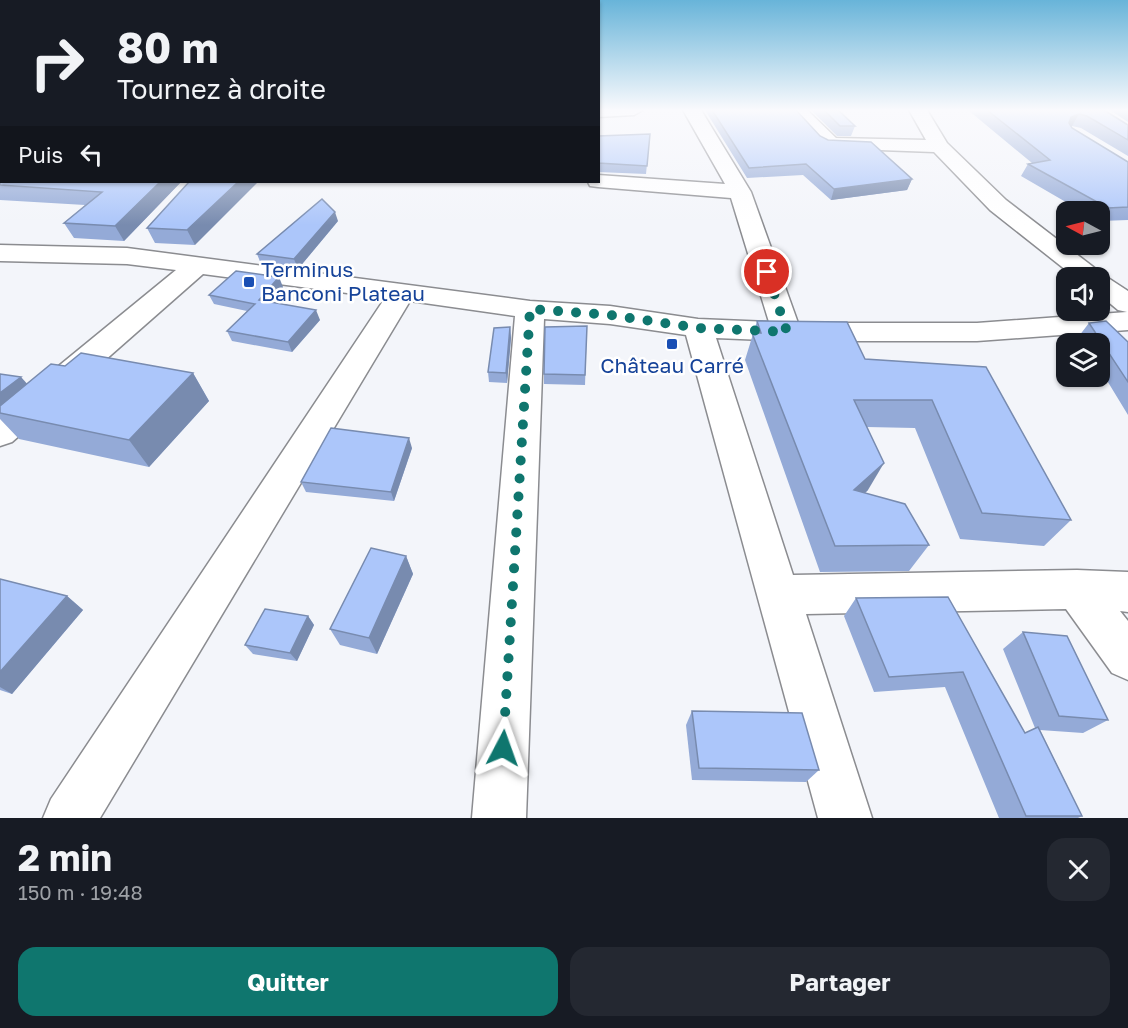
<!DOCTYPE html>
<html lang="fr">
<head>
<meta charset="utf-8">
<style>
  :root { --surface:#171b24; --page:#242831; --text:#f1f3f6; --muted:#9ea1a6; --accent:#0f766e }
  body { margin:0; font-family:"Golos Text",sans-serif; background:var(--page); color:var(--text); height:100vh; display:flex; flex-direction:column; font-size:22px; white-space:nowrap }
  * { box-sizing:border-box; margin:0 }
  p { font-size:20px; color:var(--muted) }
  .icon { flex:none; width:33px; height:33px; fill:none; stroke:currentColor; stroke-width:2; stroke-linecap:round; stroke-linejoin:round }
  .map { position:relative; height:818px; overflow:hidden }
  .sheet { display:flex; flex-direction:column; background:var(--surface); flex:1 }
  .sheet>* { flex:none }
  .guide { position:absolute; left:0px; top:0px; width:600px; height:183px; box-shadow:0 2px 4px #0004; background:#171b24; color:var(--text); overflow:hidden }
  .needle { width:39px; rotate:277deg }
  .tools { position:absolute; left:1056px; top:201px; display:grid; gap:12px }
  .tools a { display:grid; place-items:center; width:54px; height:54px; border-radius:12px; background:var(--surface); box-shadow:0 2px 4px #0004; font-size:30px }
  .pin { position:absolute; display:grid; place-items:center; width:51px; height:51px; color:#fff; margin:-26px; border:3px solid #fff; border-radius:50%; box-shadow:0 2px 6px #0007 }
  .me { position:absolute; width:66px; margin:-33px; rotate:4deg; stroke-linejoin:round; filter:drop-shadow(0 0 4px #0008) }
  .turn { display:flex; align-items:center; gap:21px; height:126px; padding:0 18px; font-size:27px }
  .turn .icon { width:78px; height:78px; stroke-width:2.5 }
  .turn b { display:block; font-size:42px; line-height:51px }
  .then { display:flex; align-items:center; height:57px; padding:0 18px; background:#0003; gap:12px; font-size:22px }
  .round { display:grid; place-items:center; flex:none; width:63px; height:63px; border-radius:18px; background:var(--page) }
  .overview { display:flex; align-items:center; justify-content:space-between; height:102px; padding:0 18px }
  h1 { font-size:36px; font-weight:700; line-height:45px }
  .primary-button { display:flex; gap:12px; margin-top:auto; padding:12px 18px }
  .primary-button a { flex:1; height:69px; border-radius:18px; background:var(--accent); color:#fff; font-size:24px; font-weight:700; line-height:69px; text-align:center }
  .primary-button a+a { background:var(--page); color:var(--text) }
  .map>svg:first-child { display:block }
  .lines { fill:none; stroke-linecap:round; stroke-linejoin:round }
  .street-casing { stroke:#8b8c90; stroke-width:3 }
  .street { fill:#fff; fill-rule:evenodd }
  .wall { fill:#94aad7 }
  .shaded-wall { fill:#788baf }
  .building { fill:#acc6fa; stroke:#788baf; stroke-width:1.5 }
  .route { stroke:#0f766e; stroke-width:10; stroke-dasharray:0 18 }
  .transit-dot { fill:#1a4fb4; stroke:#fff; stroke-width:2 }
  .labels { text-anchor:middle; stroke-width:5; stroke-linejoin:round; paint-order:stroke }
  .transit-label { font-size:21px; fill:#164399; stroke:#fff; text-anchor:start }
</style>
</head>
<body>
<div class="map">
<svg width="1128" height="818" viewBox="0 0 1128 818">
  <rect width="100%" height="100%" fill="#f3f5fa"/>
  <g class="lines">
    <defs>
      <g id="street">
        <path d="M598 110H643L634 115 598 117Z"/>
        <path d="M683 110H701L751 192 798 323H977L1127 312 1118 310 1100 295V278H1076L990 210 934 152 825 148 819 145 788 110H807L836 138 926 140 909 110H927L947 143 1006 200 1105 276 1128 291V330L977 341H787L716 338 793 575 1077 570 1128 572V612L1120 611 1128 621V680L1112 673 1066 609 806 614 872 818H818L686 335 610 324 544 319 526 818H472L515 316 410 301 100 818H43L51 799 385 298 203 274 12 442 0 446V414L176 270 127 264 0 261V245L127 248 530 301 610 306 698 319 769 322 731 198 598 187 590 186 588 182H598V175L725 184Z"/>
      </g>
    </defs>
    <!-- street casing -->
    <use href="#street" class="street-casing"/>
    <!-- street -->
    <use href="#street" class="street"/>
  </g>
  <!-- wall -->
  <g class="wall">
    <path d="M705 110H796L820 136 912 179 907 190 831 200 803 175 747 178Z"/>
    <path d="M811 110H838L855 126 851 136H837Z"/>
    <path d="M968 110H1104L1128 125V156L1081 128 1072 126 1071 127 1072 128 1128 162V220L1100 221V212H1083L1021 176 1028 164 1032 163Z"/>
    <path d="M1110 110H1128V122Z"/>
    <path d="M650 134 646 174 598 172V136Z"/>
    <path d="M0 140 181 182 124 241 74 238 64 223 85 205 0 200Z"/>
    <path d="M189 182 195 245 155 243 147 228Z"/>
    <path d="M338 221 298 269 261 264 257 254Z"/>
    <path d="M283 287 270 302 320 320 292 352 232 341 227 331 247 311 214 304 209 295Z"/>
    <path d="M757 321 865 359 986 367 1071 520 1044 546 960 539 915 428 867 427 868 490 865 493 929 545 909 571 820 572 745 360Z"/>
    <path d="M1089 323 1128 342V415L1100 369V344H1083L1079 336Z"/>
    <path d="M587 326 585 385 544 384V374Z"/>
    <path d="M510 327 511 338 507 383 489 382 488 372Z"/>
    <path d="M65 366 193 373 209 401 149 467 19 439 0 419V374L27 384Z"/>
    <path d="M412 448 394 501 306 492 301 482Z"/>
    <path d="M406 556 413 574 377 654 340 645 330 629Z"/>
    <path d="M0 579 67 596 83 610 12 694 0 690Z"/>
    <path d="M948 597 1025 733 1035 728 1003 649 1023 632 1108 720 1083 733 1040 730 1082 816 1078 818H999L945 687 874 692 844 616 856 598Z"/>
    <path d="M308 616 314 625 297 661 253 654 245 645Z"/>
    <path d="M692 711 819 770 806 782 692 780 686 725Z"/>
  </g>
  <!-- shaded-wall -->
  <g class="shaded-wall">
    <path d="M1079 114 1072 126 1064 129 1071 117Z"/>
    <path d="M912 179 907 190 831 200 834 189Z"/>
    <path d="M160 182H181L124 241 115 226Z"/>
    <path d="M238 182H258L195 245 187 230Z"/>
    <path d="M335 212 338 221 298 269 294 259Z"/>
    <path d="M279 277 283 287 263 310 259 300Z"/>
    <path d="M316 310 320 320 292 352 288 342Z"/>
    <path d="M510 327 511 338 507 383 506 373Z"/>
    <path d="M193 373 209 401 149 467 129 440Z"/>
    <path d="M21 377 30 387 0 411V393Z"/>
    <path d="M409 438 412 448 394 501 391 492Z"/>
    <path d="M884 463 868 490 839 517 854 490Z"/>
    <path d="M406 556 413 574 377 654 369 638Z"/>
    <path d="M67 596 83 610 12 694 0 687V672Z"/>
    <path d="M308 616 314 625 297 661 290 653Z"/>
  </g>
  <!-- building -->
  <g class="building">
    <path d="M712 110H796L820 136 828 140 871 142 912 179 834 189 806 164 749 168Z"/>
    <path d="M824 110H838L855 126H840Z"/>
    <path d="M987 110H1104L1128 125V140L1087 116 1079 114 1071 117 1069 123 1072 128 1128 162V207L1108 208 1028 164 1050 160Z"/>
    <path d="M650 134 647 166 598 163V136Z"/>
    <path d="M2 139V182H160L115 226 64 223 102 192 0 185V140Z"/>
    <path d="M189 182H238L187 230 147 228Z"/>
    <path d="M322 199 335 212 294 259 257 254Z"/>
    <path d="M236 271 279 277 259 300 316 310 288 342 227 331 255 304 209 295Z"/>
    <path d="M757 321 847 322 865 359 986 367 1071 520 982 513 932 400H854L884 463 854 490 905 504 929 545 835 546 752 333H761Z"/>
    <path d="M1106 321 1128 342V382L1089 323Z"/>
    <path d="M587 326 585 375 544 374 545 327Z"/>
    <path d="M510 327 506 373 488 372 494 328Z"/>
    <path d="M81 353 193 373 129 440 0 413V406L51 364 65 366Z"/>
    <path d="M0 374 21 377 0 393Z"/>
    <path d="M331 428 409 438 391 492 301 482Z"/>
    <path d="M371 548 406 556 369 638 330 629Z"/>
    <path d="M0 579 67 596 0 672Z"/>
    <path d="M948 597 1025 733 1038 727 1082 816H1026L963 672 889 677 856 598Z"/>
    <path d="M265 609 308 616 290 653 245 645Z"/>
    <path d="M1023 632 1067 636 1108 720 1059 716Z"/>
    <path d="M692 711 802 713 819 770 699 768Z"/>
  </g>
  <!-- sky -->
  <linearGradient id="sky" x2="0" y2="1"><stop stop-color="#68b4d9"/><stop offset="0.49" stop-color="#fafafd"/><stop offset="1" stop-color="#fafafd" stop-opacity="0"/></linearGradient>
  <rect width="1128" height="225" fill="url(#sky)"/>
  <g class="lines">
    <!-- route -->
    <path class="route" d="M503 748 530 309 610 315 698 328 787 332 767 272"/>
  </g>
  <!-- markers -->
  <g class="transit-dot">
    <rect x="243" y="276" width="12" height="12" rx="3"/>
    <rect x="666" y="338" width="12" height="12" rx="3"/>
  </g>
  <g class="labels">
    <!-- transit labels -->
    <g class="transit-label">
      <text x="261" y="277">Terminus<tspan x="261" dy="24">Banconi Plateau</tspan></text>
      <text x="672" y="373" text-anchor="middle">Château Carré</text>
    </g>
  </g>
</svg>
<div class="tools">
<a><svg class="needle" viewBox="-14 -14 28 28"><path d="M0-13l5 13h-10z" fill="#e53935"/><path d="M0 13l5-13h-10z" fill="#9ea1a6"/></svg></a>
<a><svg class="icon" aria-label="sound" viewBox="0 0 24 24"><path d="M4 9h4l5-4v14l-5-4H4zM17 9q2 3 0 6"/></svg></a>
<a><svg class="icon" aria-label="layers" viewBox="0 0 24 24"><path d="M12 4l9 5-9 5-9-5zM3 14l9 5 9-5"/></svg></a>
</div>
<div class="pin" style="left:767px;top:272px;background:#d93025"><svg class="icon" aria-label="arrive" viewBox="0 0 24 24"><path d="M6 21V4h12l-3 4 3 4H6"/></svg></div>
<svg class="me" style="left:503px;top:748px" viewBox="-20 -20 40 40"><path d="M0-17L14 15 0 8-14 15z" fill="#0f766e" stroke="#fff" stroke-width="4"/></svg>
<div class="guide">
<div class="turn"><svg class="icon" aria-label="right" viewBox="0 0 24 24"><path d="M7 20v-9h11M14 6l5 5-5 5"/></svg><div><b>80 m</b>Tournez à droite</div></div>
<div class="then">Puis<svg class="icon" aria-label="left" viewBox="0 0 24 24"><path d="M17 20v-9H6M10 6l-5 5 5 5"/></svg></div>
</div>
</div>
<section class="sheet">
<div class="overview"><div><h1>2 min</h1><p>150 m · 19:48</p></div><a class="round"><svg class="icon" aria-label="close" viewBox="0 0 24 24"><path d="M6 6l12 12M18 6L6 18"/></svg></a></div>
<div class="primary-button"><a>Quitter</a><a>Partager</a></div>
</section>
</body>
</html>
